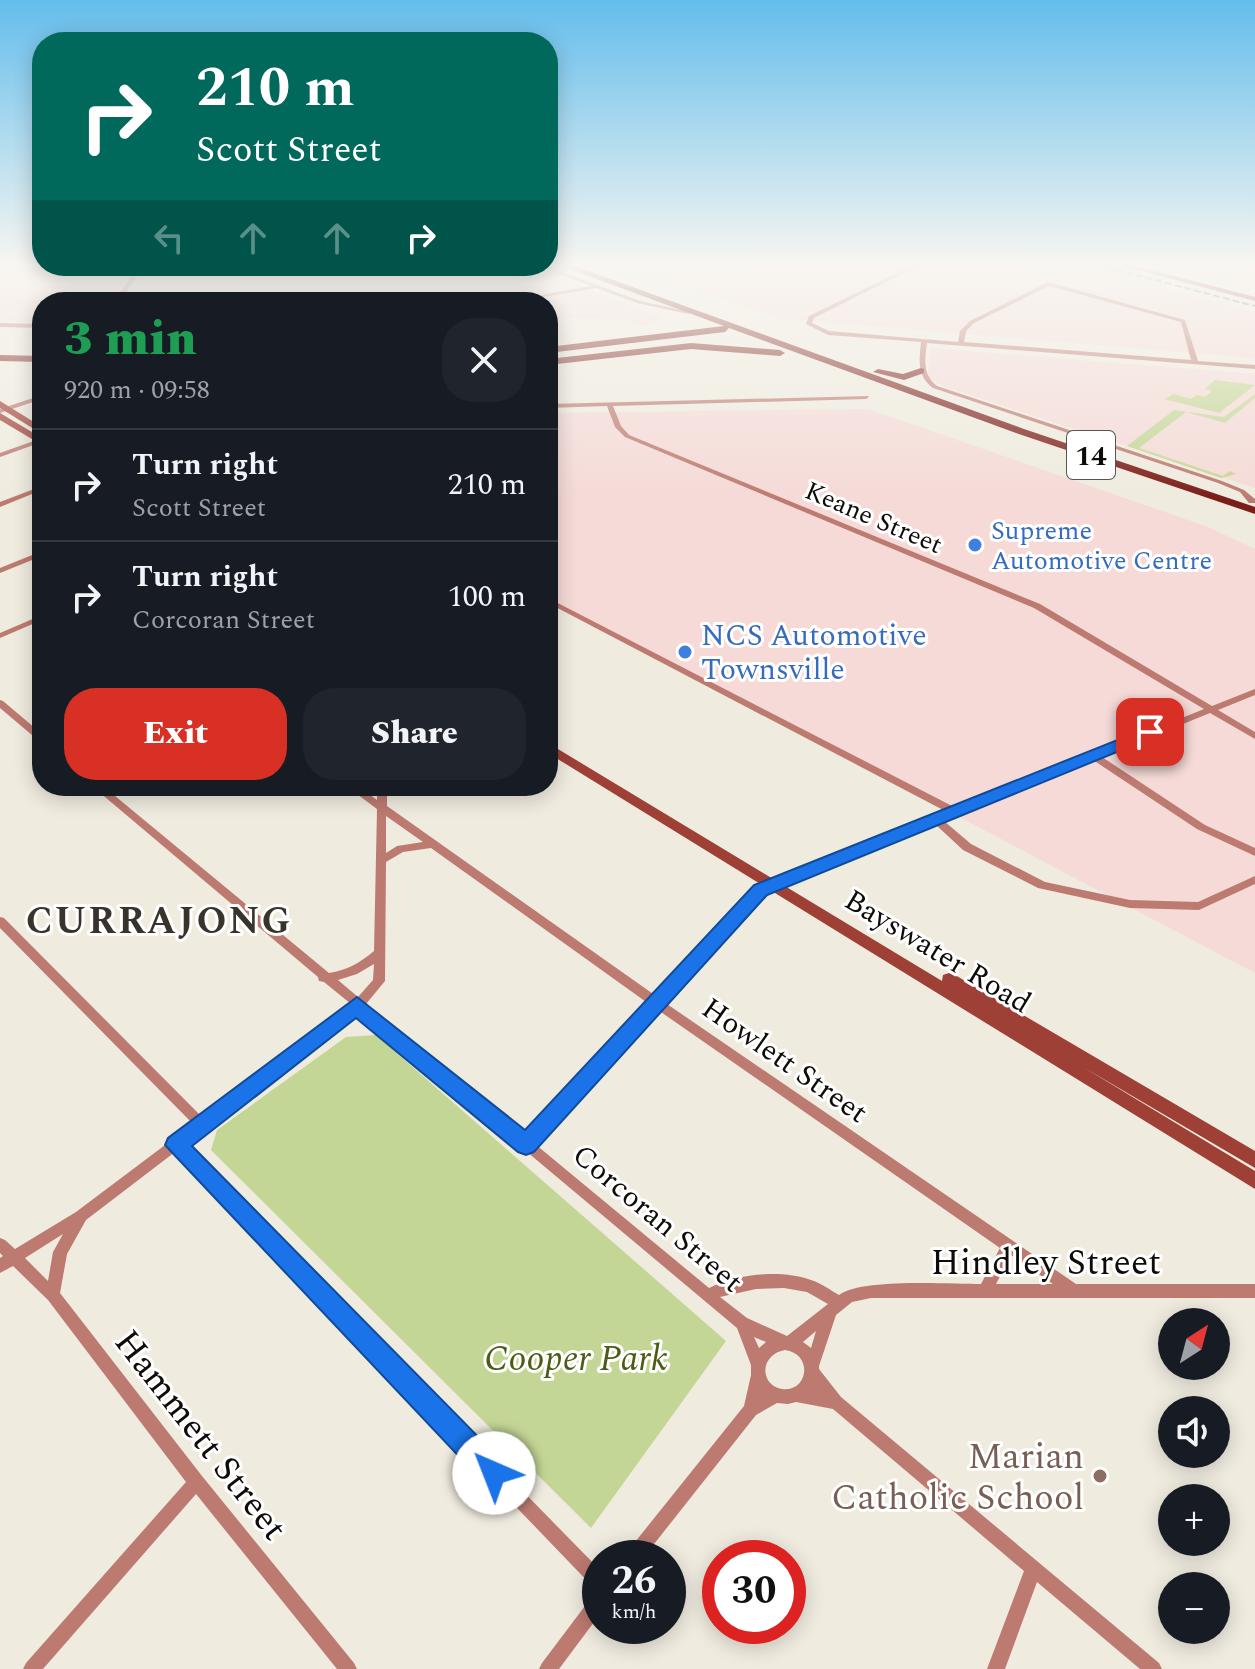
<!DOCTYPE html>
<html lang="en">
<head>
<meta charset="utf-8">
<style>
  :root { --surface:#171b24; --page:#20242c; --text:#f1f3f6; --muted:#9ea1a6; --line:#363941; --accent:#d93025 }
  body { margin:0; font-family:Spectral,serif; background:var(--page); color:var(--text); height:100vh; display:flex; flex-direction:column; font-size:30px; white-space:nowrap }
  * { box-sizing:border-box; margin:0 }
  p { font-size:26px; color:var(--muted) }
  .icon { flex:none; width:44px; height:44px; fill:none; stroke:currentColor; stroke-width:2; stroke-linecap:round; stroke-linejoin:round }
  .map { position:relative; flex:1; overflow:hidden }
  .sheet { position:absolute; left:32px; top:292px; width:526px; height:504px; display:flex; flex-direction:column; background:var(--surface); border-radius:32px; box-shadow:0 4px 20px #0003 }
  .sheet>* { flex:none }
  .banner { position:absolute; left:32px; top:32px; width:526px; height:244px; border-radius:32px; box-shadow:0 4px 20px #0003; background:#00695c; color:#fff; overflow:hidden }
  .needle { width:52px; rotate:36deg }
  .fabs { position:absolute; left:1158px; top:1308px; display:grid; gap:16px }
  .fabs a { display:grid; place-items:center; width:72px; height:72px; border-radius:50%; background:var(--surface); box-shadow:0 4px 20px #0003; font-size:40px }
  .speed { position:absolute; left:582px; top:1540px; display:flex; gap:16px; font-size:40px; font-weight:700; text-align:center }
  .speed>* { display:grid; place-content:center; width:104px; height:104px; border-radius:50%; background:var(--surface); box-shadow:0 4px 20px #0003; line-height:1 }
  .speed small { font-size:20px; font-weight:400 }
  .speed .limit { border:12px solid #d22; background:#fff; color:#111 }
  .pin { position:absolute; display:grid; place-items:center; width:68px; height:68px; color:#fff; margin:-34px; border-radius:16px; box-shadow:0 4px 12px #0006 }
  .me { position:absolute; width:88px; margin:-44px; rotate:316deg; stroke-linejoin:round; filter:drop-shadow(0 0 6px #0008) }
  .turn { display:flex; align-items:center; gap:28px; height:168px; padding:0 32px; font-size:36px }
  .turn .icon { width:104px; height:104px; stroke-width:2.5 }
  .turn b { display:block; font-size:56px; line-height:68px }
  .lanes { display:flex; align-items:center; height:76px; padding:0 32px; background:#0003; justify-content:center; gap:40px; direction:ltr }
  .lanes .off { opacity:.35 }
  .round { display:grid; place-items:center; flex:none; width:84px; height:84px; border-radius:32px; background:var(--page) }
  .overview { display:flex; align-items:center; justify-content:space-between; height:136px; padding:0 32px }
  h1 { font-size:48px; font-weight:800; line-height:60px; color:#1e9e55 }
  .cta { display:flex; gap:16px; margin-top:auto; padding:16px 32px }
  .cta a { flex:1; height:92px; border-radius:32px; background:var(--accent); color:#fff; font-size:32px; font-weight:800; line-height:92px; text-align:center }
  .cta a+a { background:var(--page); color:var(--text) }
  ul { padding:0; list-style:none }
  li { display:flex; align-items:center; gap:24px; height:112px; padding:0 32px; border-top:2px solid var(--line) }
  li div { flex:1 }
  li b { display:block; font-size:30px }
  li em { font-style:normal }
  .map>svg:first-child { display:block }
  .industrial { fill:#f5dad7 }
  .green { fill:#c4d696 }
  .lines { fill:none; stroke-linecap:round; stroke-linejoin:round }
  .minor { fill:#bd7a71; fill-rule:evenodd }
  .secondary { fill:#9f4036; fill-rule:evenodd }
  .primary { fill:#7b1d18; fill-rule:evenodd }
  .rail { stroke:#7b7871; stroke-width:2; stroke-dasharray:7 3; stroke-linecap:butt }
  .route { fill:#1a73e8; stroke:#114b97; stroke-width:2 }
  .shop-dot { fill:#3f7fe0; stroke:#fff; stroke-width:3 }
  .education-dot { fill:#8d6e63; stroke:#fff; stroke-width:3 }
  .labels { text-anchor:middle; stroke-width:6; stroke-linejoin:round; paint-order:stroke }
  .far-street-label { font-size:26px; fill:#0e0c09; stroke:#fff }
  .far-shop-label { font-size:26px; fill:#366cbe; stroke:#fff; text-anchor:start }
  .shield { fill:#fff; stroke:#565553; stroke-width:2 }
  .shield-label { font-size:28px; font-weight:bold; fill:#0e0c09 }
  .shop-label { font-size:30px; fill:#366cbe; stroke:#fff; text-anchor:start }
  .street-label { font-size:30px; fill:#0e0c09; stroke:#fff }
  .near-street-label { font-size:36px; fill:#0e0c09; stroke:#fff }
  .near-park-label { font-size:36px; font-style:italic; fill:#4d5c14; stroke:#fff }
  .near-education-label { font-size:36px; fill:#785e54; stroke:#fff; text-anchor:end }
  .district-label { font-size:38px; font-weight:bold; letter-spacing:2px; fill:#38342b; stroke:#fff }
</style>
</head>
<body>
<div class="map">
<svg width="1255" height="1669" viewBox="0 0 1255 1669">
  <rect width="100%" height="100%" fill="#efebdf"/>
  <!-- industrial -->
  <g class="industrial">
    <path d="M0 265 528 266 665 318 642 326 622 319 548 317V302H42V322L0 321Z"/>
    <path d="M620 265H1077L1255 312V358L778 318Z"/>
    <path d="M1160 265H1255V289Z"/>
    <path d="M931 348 1255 374V488L943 386 927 376Z"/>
    <path d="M868 409 1208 527 1255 549V973L548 600V413Z"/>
  </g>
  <!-- green -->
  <g class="green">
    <path d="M1215 380 1255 385 1219 413 1164 399 1174 394 1191 399 1197 395 1205 397 1212 391 1205 389Z"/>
    <path d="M1255 394V398L1225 423 1186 412 1139 448 1223 476 1230 471 1236 474 1221 478 1127 446 1174 410 1224 417Z"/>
    <path d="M376 1035 726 1341 591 1528 211 1150 217 1130 346 1037Z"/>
  </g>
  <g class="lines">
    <!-- minor -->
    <g class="minor">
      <path d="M913 265H920L814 318 812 323 829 331 958 342 960 331 970 321 1048 282 1185 320 1198 361 1255 365V369L927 343C925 360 922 374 937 386L1222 481 1244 490 1255 499V503H1249L1240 492 1218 483 933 388C917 376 919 361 921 342L828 335 806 324 809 316ZM1049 286 1181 322 1191 360 964 342 966 331 974 323Z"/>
      <path d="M138 266H144L120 302H114Z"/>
      <path d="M539 266H547L640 301 691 312 688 314 637 303 596 288 515 302H502L591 286Z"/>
      <path d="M0 323 42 324V328L0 327Z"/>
      <path d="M42 395V399L0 413V409Z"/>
      <path d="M868 396 869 397 866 399 613 406 621 426 629 435 1040 604 1212 706 1255 689V695L1218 710 1255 732V739L1210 713 1102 757 1205 825 1255 848V856L1197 829 1093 760 944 821 971 844 1045 882 1130 900 1198 902 1255 876V884L1199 910 1130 908 1038 888 963 850 935 824 765 893 664 1002 1076 1284H1255V1298H871L852 1302 836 1315 819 1366V1369L841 1397 1159 1663 1162 1669H1140L1037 1582 1005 1669H987L1024 1571 833 1409 796 1402 788 1404 777 1403 756 1415 643 1558H625L627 1552 744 1406 751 1375V1365L737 1328 359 1011 184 1145 600 1570V1590L594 1588 175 1152 86 1220 67 1254 60 1293 202 1476 354 1663 357 1669H337L196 1494 43 1669H23L26 1663 186 1482 48 1300 13 1266 0 1273V1258L3 1256 0 1253V1238L5 1240 15 1249 76 1212 193 1124 0 928V917L4 918 202 1117 351 1004 324 982 319 981 318 977 92 786H103L329 973C347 970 360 963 374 951L377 809 346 786H358L377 800V786H387V806L656 996 757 887 947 812 548 603V598L956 808 1088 756 1089 753H1095L1204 709 1034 608 625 437 615 427 607 406 548 408V404ZM386 816 423 842 397 846 386 853ZM431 848 649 1004 526 1136 366 1004 385 981 386 862 403 852ZM374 964 373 980 358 997 338 980 357 974ZM658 1010 1000 1248 981 1284C950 1284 861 1278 839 1295 830 1290 821 1283 811 1280 780 1269 738 1274 709 1288L535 1144ZM63 1234 53 1252 48 1281 25 1258ZM1011 1255 1053 1284H996ZM784 1288 807 1292 828 1304 787 1336 747 1318 720 1297 756 1289ZM816 1331 811 1348 803 1342ZM754 1337 766 1342 759 1348ZM785 1350C814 1354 808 1393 782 1389 776 1388 769 1384 767 1378 761 1364 772 1352 785 1350Z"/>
      <path d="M42 438V442L0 457V453Z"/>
      <path d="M42 486V490L0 507V502Z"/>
      <path d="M42 551V556L0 573V568Z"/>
      <path d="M42 615V620L0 638V633Z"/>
      <path d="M0 700 3 701 42 734V742L39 741 0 708Z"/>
      <path d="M600 1592V1614L559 1669H539L542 1663 594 1594Z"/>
    </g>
    <!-- secondary -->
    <g class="secondary">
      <path d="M1119 265H1132L1255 297V301Z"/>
      <path d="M0 401 42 427V434L0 408Z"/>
      <path d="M0 413 42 438V445L0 420Z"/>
      <path d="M548 743 942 981 943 975 949 973 955 975 1255 1151V1168L1083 1067 1255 1171V1189L548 753Z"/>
    </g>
    <!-- primary -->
    <g class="primary">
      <path d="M559 265H572L1024 429 1255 507V514L1016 433 729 328 725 332 548 353V347L724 326Z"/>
      <path d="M691 343 780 350 785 353 780 356 691 349 548 365V359Z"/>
      <path d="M0 355 42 356V362L0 361Z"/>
      <path d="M921 368 924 369V373L904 380 873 372 878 369 903 374Z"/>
    </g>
    <!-- rail -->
    <path class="rail" d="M1097 265 1255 306"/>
  </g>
  <!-- sky -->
  <linearGradient id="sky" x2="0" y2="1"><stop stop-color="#63bdec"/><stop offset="0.53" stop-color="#f8f6f1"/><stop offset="1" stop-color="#f8f6f1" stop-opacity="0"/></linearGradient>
  <rect width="1255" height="499" fill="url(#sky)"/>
  <!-- route -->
  <path class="route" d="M1150 727 1159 732 1156 736 767 895 534 1152 526 1155 518 1152 356 1018 192 1146 504 1463 508 1473 504 1483 494 1487 484 1483 165 1145 168 1138 357 997 525 1130 754 885Z"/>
  <!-- markers -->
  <g class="shop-dot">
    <circle cx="975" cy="545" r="8"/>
    <circle cx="685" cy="652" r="8"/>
  </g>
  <circle class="education-dot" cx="1100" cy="1476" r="8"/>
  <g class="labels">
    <!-- far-street labels -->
    <g class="far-street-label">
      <text transform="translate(874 517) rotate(23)" y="9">Keane Street</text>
    </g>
    <!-- far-shop labels -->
    <g class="far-shop-label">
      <text x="991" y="539">Supreme<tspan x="991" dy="30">Automotive Centre</tspan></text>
    </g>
    <!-- shield labels -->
    <rect class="shield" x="1067" y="431" width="48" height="48" rx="6"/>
    <g class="shield-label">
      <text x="1091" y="465">14</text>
    </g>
    <!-- shop labels -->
    <g class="shop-label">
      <text x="701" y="645">NCS Automotive<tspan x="701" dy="34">Townsville</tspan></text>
    </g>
    <!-- street labels -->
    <g class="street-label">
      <text transform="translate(938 951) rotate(31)" y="10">Bayswater Road</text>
      <text transform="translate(785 1060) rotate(35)" y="10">Howlett Street</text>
      <text transform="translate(658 1218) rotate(40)" y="10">Corcoran Street</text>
    </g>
    <!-- near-street labels -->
    <g class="near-street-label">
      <text x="1046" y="1274">Hindley Street</text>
      <text transform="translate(202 1434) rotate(52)" y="13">Hammett Street</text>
    </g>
    <!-- near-park labels -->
    <g class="near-park-label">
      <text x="576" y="1370">Cooper Park</text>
    </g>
    <!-- near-education labels -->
    <g class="near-education-label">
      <text x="1084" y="1468">Marian<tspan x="1084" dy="41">Catholic School</tspan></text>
    </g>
    <!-- district labels -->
    <g class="district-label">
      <text x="159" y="933">CURRAJONG</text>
    </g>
  </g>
</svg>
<div class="fabs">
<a><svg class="needle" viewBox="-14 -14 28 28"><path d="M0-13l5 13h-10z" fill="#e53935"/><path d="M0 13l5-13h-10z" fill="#9ea1a6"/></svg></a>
<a><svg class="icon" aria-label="sound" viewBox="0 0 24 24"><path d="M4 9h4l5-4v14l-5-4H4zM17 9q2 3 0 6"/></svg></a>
<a>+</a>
<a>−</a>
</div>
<div class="speed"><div>26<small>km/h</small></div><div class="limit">30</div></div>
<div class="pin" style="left:1150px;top:732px;background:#d93025"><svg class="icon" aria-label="arrive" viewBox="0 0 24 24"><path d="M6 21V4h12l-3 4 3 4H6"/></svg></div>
<svg class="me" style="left:494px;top:1473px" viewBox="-20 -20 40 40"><circle r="19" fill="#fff"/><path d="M0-13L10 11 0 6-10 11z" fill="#1a73e8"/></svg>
<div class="banner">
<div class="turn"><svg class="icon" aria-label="right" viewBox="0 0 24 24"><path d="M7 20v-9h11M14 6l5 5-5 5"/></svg><div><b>210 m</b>Scott Street</div></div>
<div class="lanes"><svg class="icon off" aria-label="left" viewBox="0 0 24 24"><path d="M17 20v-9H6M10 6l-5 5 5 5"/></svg><svg class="icon off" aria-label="ahead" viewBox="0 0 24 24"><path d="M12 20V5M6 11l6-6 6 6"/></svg><svg class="icon off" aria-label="ahead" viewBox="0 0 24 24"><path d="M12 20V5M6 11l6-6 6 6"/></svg><svg class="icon" aria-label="right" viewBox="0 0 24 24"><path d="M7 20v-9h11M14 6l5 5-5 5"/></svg></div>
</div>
<section class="sheet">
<div class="overview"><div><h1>3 min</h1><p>920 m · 09:58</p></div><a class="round"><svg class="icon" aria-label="close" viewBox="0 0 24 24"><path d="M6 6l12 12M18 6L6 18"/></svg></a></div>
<ul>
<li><svg class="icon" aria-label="right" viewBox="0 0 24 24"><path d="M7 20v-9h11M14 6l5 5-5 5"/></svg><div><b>Turn right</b><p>Scott Street</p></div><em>210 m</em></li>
<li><svg class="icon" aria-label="right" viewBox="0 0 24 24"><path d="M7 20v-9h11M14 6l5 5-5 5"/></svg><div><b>Turn right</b><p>Corcoran Street</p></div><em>100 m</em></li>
</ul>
<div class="cta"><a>Exit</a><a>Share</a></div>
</section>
</div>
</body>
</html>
